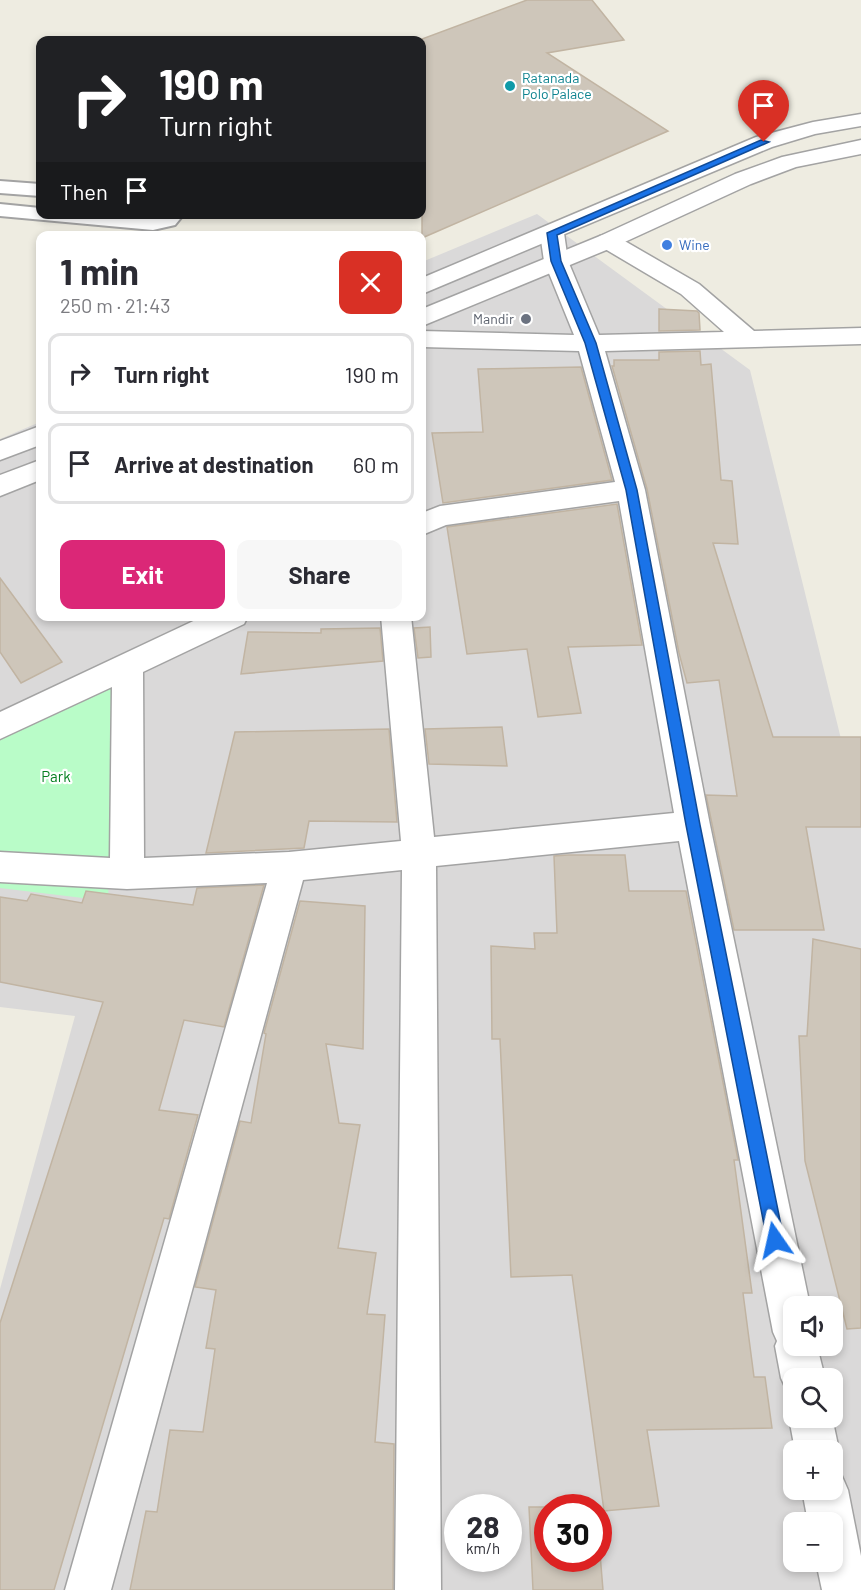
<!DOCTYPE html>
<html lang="en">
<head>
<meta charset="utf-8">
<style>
  :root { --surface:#fff; --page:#f7f7f7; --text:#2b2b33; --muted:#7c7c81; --line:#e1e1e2; --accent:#db2777 }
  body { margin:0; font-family:Barlow,sans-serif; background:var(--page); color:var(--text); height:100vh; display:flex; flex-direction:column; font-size:22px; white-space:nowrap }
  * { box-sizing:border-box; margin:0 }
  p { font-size:20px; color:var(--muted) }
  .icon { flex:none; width:33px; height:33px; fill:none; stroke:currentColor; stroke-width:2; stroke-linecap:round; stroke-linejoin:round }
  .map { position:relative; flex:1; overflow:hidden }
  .drawer { position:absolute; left:36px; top:231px; width:390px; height:390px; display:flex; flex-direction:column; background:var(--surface); border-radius:12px; box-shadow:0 3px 9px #0003 }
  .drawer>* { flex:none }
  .top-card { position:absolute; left:36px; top:36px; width:390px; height:183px; border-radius:12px; box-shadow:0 3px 9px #0003; background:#202124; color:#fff; overflow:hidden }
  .buttons { position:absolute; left:783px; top:1296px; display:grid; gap:12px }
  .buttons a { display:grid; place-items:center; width:60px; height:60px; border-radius:12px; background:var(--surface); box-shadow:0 3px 9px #0003; font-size:30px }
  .speed { position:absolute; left:444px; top:1494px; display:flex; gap:12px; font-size:30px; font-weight:700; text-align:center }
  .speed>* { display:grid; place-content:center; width:78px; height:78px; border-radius:50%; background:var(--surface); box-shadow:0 3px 9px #0003; line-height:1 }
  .speed small { font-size:15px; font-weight:400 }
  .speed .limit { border:9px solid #d22; background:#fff; color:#111 }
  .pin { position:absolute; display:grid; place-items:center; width:51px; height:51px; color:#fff; margin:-62px -26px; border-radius:50% 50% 50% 0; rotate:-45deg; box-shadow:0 0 6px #0007 }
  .pin .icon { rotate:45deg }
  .me { position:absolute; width:66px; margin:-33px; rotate:349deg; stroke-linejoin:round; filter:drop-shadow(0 0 4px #0008) }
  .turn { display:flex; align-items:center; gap:21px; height:126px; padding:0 24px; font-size:27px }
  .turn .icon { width:78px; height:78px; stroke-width:2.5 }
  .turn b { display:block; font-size:42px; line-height:51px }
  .then { display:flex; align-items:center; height:57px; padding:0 24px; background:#0003; gap:12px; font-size:22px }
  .round { display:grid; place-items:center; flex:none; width:63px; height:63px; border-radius:12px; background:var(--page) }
  .overview { display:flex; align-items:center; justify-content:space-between; height:102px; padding:0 24px }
  h1 { font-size:36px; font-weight:700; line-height:45px }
  .action { display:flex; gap:12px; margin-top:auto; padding:12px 24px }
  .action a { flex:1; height:69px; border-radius:12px; background:var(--accent); color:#fff; font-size:24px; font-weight:700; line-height:69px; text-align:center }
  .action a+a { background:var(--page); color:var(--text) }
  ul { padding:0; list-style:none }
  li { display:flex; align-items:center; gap:18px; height:81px; margin:0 12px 9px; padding:0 12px; border:3px solid var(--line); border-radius:12px }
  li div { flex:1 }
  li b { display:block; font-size:22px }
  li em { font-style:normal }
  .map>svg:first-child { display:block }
  .residential { fill:#dad9d9; fill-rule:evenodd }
  .park { fill:#b9fcc8 }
  .building { fill:#cec6ba; stroke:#c1b4a2; stroke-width:1.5 }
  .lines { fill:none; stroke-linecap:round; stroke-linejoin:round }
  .service-casing { stroke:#a3a3a3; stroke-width:4 }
  .minor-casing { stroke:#a3a3a3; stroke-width:3 }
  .tertiary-casing { stroke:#a3a3a3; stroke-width:3 }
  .service { fill:#fff; fill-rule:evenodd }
  .minor { fill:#fff; fill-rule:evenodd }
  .tertiary { fill:#fff; fill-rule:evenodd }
  .route { fill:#1a73e8; stroke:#114b97; stroke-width:1.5 }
  .culture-dot { fill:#0f9aa8; stroke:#fff; stroke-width:2 }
  .shop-dot { fill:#3f7fe0; stroke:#fff; stroke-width:2 }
  .worship-dot { fill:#6b7280; stroke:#fff; stroke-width:2 }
  .labels { text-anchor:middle; stroke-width:4.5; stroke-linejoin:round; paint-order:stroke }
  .far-culture-label { font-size:14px; fill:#0d838f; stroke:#fff; text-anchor:start }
  .far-shop-label { font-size:14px; fill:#366cbe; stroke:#fff; text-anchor:start }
  .far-worship-label { font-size:14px; fill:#5b616d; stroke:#fff; text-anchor:end }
  .park-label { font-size:15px; fill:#057f20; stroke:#fff }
</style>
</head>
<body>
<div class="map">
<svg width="861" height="1590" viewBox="0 0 861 1590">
  <rect width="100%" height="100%" fill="#eeece1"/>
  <!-- residential -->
  <path class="residential" d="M537 214 750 370 861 820V1590H0V1289L75 1016 0 1007V439L40 422V616H422V262ZM794 1306H832V1346H794ZM794 1378H832V1418H794ZM794 1450H832V1490H794ZM458 1508H508V1558H458ZM548 1508H598V1558H548ZM794 1522H832V1562H794Z"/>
  <!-- park -->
  <path class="park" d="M116 684 108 901 0 888V739Z"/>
  <!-- building -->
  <g class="building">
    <path d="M527 0H592L624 40 547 53 668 131 422 238V39Z"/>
    <path d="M659 309 697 311 699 313 700 330 659 331Z"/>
    <path d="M700 351 701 365 711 364 721 480 732 481 738 544 713 543 773 737H861V827H806L824 930H734L706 795 737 796 719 680 687 683 679 653 647 489 612 366H614V360H659V352Z"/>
    <path d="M581 367 612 480 443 503 432 433 483 432 478 369Z"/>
    <path d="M617 504 642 645 568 647 581 713 538 717 527 649 467 654 447 527Z"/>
    <path d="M0 578 62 662 21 683 0 652Z"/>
    <path d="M430 627 431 657 418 658 414 628Z"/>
    <path d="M380 628 383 661 241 674 248 632 321 633V629Z"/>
    <path d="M502 727 507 766 429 764 425 729Z"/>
    <path d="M389 729 397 822 309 821 304 848 206 853 235 732Z"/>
    <path d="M568 855H625L629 891H686L738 1160H734L752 1293H743L754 1377H765L772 1428 647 1430 659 1506 604 1511 572 1275 511 1277 500 1039H492L491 946 535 949 534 933H557L554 856Z"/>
    <path d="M264 885 224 1027 184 1020 159 1110 198 1115 169 1219 164 1218 54 1590H0V1323L103 1002 0 982V897L27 901 31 894 82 903 86 891 193 905 197 888Z"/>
    <path d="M300 901 365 906 363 1049 326 1044 339 1123 360 1125 338 1248 376 1253 367 1314 385 1315 375 1442 394 1444 393 1590H130L146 1511 157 1512 170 1430 203 1432 215 1349 206 1348 216 1290 195 1287 240 1121 251 1123 266 1034 264 1033Z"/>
    <path d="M813 939 861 949V1328L847 1329 805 1161 799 1036H807Z"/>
    <path d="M529 1507H597L548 1508V1558H598V1529L603 1590H533Z"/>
  </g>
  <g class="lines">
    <defs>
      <g id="service">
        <path d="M0 181 40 184V196L0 193Z"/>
        <path d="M0 204 40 208V214H116L153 218 163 214H184L175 225 153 230 0 216Z"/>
      </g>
      <g id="minor">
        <path d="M552 226 560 228 564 233 568 261 599 335 724 332 681 294 600 246 596 241 600 236 608 234 616 236 699 284 754 331 861 328V344L605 351 645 490 710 825 810 1306H794V1346H817L825 1378H794V1396L788 1393 781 1378 775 1346 777 1341 773 1332 679 841 436 866 441 1590H395L402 870 303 880 111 1590H65L267 883 127 889 0 882V852L110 858 112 687 0 739V712L204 616H248L244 624 143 672 144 858 289 852 401 841 381 616H411L434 837 674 813 619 501 446 525 422 535V513L440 506 615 482 579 351 422 347V331L574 335 544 261 540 233 544 228Z"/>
        <path d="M794 1407V1418L832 1417 839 1450 833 1466 832 1450H795L789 1418Z"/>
        <path d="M832 1471 841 1474 848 1490 861 1556V1590H822L816 1562H832V1522H808L802 1490H832Z"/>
      </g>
      <g id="tertiary">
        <path d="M861 114V126L815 134 772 147 422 294V278L756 137 813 122Z"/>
        <path d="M861 140V154L796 167 751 184 616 246 422 326V309L600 236 735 174 782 157Z"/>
        <path d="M40 426V445L0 460V441Z"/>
        <path d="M40 460V480L0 496V475Z"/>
      </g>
    </defs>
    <!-- service casing -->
    <use href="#service" class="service-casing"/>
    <!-- minor casing -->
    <use href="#minor" class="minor-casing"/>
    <!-- tertiary casing -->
    <use href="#tertiary" class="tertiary-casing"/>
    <!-- service -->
    <use href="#service" class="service"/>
    <!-- minor -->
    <use href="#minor" class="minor"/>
    <!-- tertiary -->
    <use href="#tertiary" class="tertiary"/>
  </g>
  <!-- route -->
  <path class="route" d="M761 140 769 142 557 235 561 261 596 343 637 490 700 825 784 1240 781 1246 775 1248 769 1246 767 1240 686 825 626 490 585 343 551 261 547 233Z"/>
  <!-- markers -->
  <circle class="culture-dot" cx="510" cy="86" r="6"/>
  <circle class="shop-dot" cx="667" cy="245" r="6"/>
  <circle class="worship-dot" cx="526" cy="319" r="6"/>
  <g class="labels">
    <!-- far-culture labels -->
    <g class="far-culture-label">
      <text x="522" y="83">Ratanada<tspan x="522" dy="16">Polo Palace</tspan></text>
    </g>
    <!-- far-shop labels -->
    <g class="far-shop-label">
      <text x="679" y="250">Wine</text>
    </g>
    <!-- far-worship labels -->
    <g class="far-worship-label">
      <text x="514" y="324">Mandir</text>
    </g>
    <!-- park labels -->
    <g class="park-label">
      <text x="56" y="782">Park</text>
    </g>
  </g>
</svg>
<div class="buttons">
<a><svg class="icon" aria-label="sound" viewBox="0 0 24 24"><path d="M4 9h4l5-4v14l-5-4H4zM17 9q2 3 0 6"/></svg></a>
<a><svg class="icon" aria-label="search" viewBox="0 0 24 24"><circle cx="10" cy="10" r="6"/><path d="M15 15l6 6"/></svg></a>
<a>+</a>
<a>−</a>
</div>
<div class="speed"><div>28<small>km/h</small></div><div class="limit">30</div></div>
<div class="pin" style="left:764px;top:142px;background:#d93025"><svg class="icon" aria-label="arrive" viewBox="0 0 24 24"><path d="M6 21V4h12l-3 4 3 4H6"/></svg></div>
<svg class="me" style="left:775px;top:1240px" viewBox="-20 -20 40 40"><path d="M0-17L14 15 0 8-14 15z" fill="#1a73e8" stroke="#fff" stroke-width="4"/></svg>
<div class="top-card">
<div class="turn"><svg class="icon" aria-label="right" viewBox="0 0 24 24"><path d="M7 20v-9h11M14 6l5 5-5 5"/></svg><div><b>190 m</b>Turn right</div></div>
<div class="then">Then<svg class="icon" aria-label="arrive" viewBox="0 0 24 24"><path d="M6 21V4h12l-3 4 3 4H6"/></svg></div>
</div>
<section class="drawer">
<div class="overview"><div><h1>1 min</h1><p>250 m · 21:43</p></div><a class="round" style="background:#d93025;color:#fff"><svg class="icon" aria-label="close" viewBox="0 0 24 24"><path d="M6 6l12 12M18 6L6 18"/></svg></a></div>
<ul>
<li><svg class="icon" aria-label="right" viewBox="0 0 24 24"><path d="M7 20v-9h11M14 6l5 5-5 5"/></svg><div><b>Turn right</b></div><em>190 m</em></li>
<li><svg class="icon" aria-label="arrive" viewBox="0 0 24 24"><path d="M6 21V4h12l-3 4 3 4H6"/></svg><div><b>Arrive at destination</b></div><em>60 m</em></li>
</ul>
<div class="action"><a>Exit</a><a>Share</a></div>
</section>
</div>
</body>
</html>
